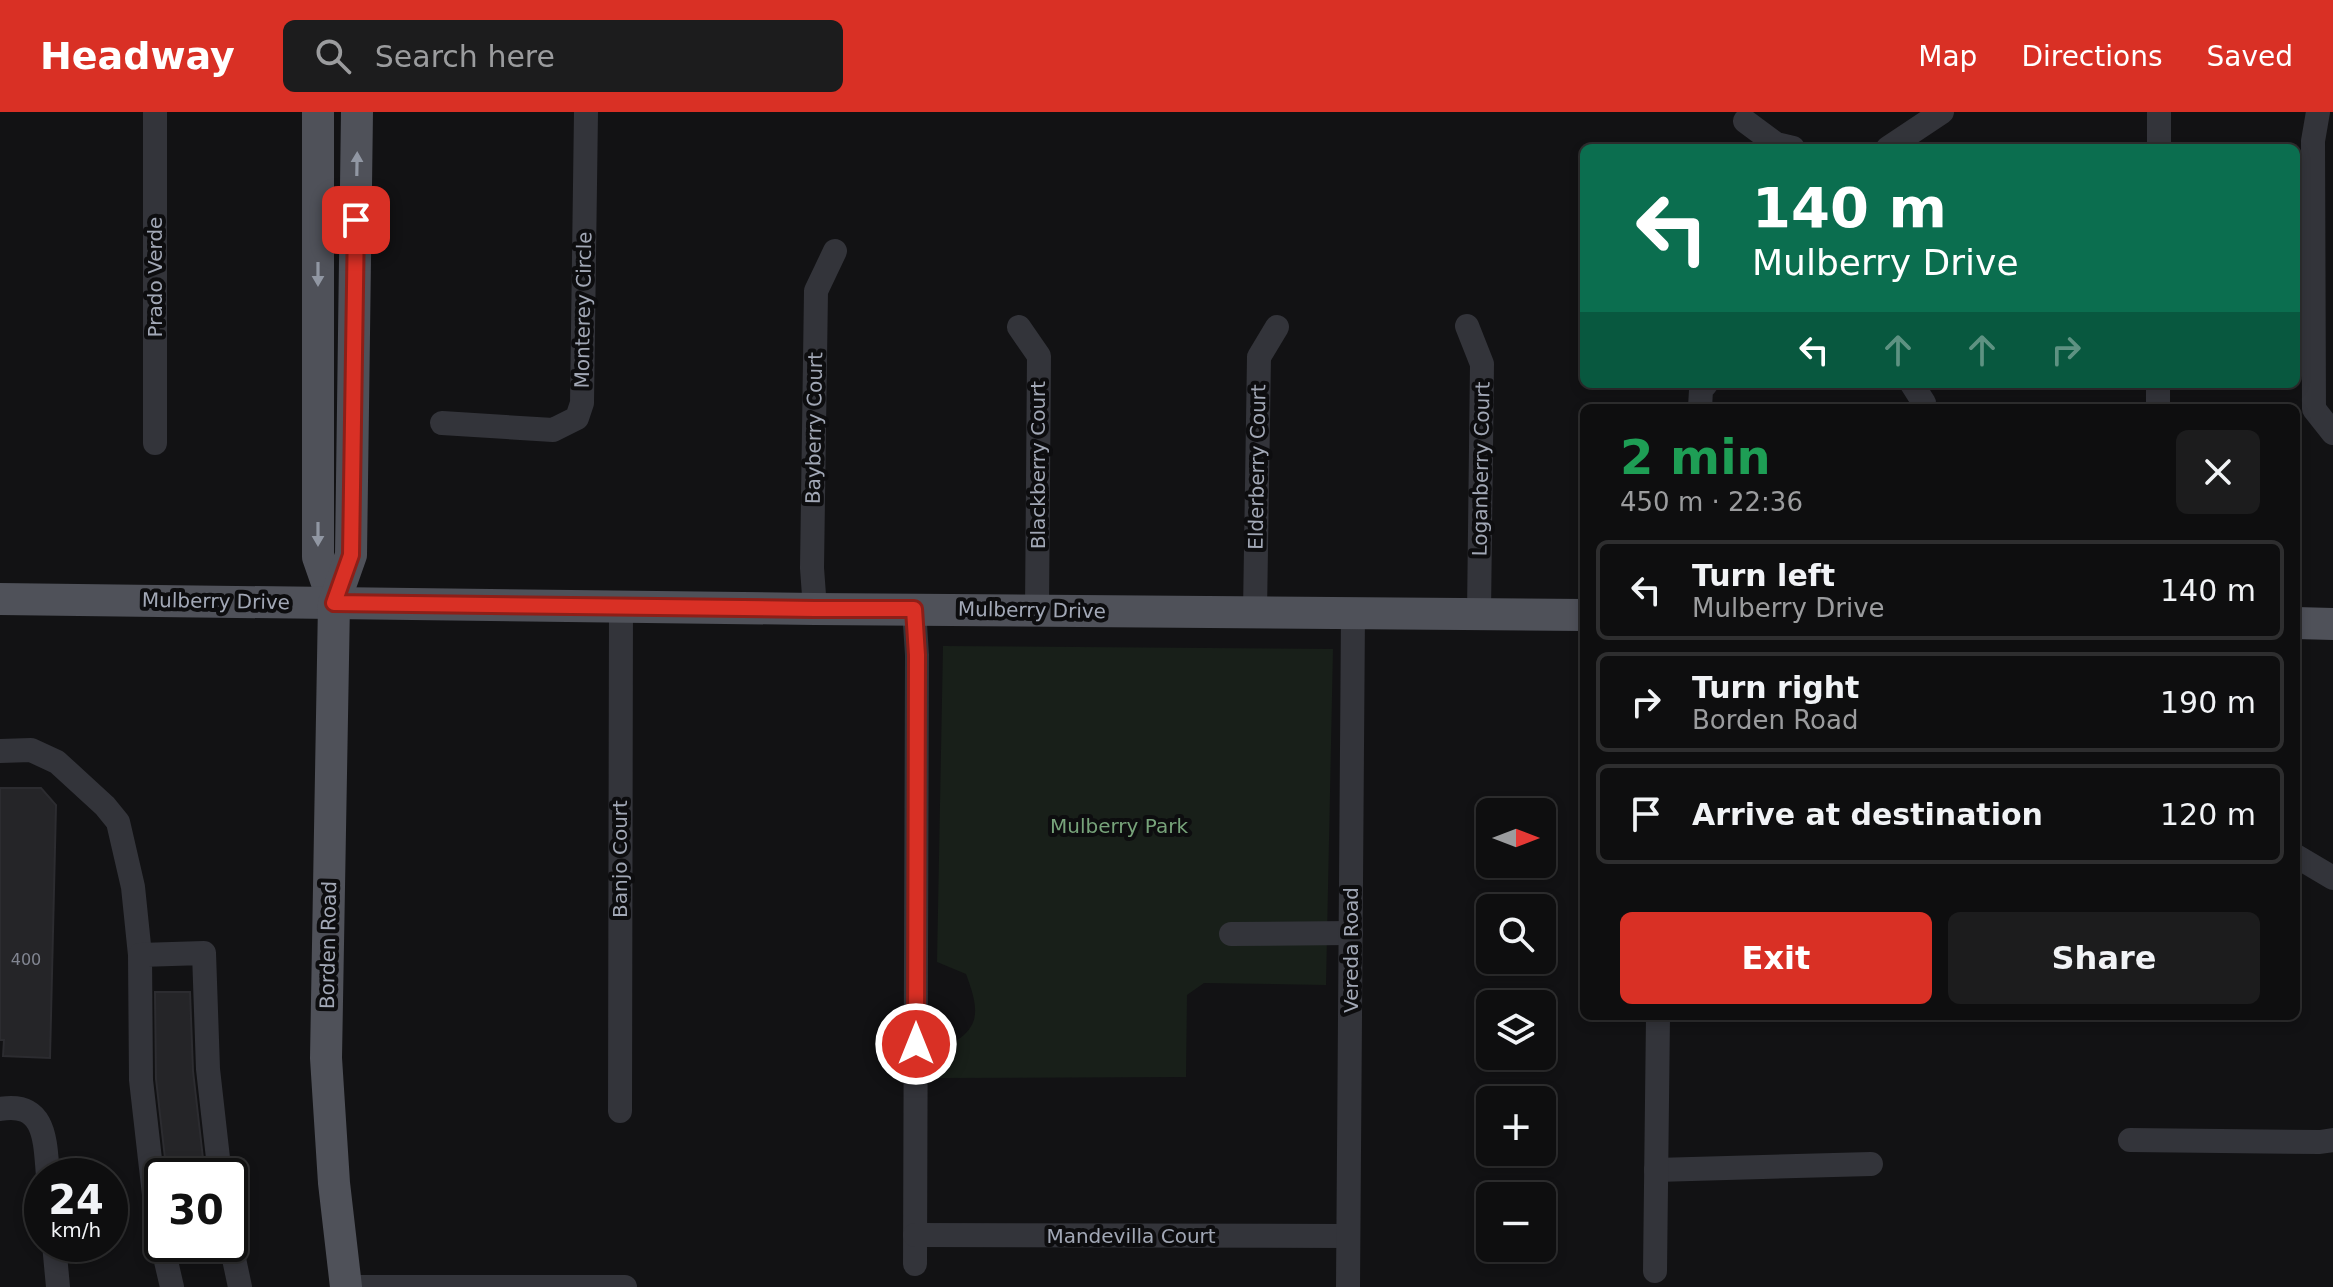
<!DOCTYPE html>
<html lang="en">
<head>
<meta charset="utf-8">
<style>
  :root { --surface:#0e0e0f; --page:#1c1c1d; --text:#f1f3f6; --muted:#9b9c9e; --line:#2e2e2f; --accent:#d93025 }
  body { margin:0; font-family:"DejaVu Sans",sans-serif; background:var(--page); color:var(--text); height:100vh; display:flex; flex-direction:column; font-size:30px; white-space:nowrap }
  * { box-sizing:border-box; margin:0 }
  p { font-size:26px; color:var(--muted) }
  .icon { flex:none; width:44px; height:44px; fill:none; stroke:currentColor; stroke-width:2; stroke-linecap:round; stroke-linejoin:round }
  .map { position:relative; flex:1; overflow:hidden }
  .side { position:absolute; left:1580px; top:292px; width:720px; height:616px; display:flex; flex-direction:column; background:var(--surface); border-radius:12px; box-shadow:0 4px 12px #0003,0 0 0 2px var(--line) }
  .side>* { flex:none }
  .guide { position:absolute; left:1580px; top:32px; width:720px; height:244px; border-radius:12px; box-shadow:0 4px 12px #0003,0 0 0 2px var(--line); background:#0b6e4f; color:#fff; overflow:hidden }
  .needle { width:52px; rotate:90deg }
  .controls { position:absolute; left:1476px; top:686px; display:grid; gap:16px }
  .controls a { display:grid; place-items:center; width:80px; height:80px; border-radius:12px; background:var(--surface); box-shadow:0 4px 12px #0003,0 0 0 2px var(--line); font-size:40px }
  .speed { position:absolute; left:24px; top:1046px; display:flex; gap:16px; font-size:40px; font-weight:700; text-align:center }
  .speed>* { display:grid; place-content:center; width:104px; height:104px; border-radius:50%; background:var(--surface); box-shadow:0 4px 12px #0003,0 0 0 2px var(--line); line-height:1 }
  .speed small { font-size:20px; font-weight:400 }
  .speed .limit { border:4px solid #111; border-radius:12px; background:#fff; color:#111 }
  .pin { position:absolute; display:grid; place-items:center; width:68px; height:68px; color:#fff; margin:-34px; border-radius:16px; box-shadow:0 4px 12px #0006 }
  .me { position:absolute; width:88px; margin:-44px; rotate:0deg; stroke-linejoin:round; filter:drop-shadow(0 0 6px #0008) }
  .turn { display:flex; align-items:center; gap:28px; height:168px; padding:0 40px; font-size:36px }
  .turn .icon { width:104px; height:104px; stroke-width:2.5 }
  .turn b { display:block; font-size:56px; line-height:68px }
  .lanes { display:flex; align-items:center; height:76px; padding:0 40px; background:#0003; justify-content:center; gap:40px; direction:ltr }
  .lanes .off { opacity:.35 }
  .round { display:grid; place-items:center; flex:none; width:84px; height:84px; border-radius:12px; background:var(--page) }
  .headline { display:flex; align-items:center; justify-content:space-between; height:136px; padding:0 40px }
  h1 { font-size:48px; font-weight:800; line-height:60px; color:#1e9e55 }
  .action { display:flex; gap:16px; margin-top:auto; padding:16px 40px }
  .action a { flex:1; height:92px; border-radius:12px; background:var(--accent); color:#fff; font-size:32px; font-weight:800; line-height:92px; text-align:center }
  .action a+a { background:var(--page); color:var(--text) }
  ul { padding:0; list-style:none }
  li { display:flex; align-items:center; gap:24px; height:100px; margin:0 16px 12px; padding:0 24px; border:4px solid var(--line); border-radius:12px }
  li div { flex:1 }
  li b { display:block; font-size:30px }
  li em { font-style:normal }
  header { display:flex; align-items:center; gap:48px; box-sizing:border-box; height:112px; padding:0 40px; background:var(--accent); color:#fff }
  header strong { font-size:38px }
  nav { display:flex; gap:44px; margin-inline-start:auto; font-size:28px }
  .search { width:560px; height:72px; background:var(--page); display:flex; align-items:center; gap:20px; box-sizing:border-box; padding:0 28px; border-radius:12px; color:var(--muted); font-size:30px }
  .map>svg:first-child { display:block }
  .green { fill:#181f19 }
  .building { fill:#252528; stroke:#2c2c30; stroke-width:2 }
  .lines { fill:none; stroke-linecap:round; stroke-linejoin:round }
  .minor { stroke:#33343a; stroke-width:24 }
  .major { stroke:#4f5159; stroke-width:32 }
  .oneway { fill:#9197a3 }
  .route-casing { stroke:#8d1f18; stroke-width:20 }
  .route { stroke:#d93025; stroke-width:14 }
  .labels { text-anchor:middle; stroke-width:8; stroke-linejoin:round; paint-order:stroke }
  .number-label { font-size:16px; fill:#828692 }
  .street-label { font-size:20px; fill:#a2a8b6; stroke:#0d0d0f }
  .park-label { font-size:20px; fill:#77a37a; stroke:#0d0d0f }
</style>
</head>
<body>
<header>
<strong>Headway</strong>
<div class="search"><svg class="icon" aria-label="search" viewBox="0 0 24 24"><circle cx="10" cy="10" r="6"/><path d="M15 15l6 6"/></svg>Search here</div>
<nav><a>Map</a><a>Directions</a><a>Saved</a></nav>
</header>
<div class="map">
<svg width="2333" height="1175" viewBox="0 0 2333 1175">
  <rect width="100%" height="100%" fill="#121214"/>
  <!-- green -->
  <path class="green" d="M943 534 1333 537 1326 873 1204 871 1187 883 1186 965 939 966V938C981 919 981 902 966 862L937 850Z"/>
  <!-- building -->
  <g class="building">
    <path d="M0 676H41L56 693 50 946 3 944 4 928H0Z"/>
    <path d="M155 880H190L193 959 205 1064H167L156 967Z"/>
  </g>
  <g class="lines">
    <!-- minor -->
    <g class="minor">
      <path d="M155 0V331"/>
      <path d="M2318 0 2313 29 2314 297 2333 321"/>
      <path d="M1745 9 1776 32 1793 36"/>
      <path d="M1888 36 1942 0"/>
      <path d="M2159 36V0"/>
      <path d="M1467 214 1482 252 1479 502"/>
      <path d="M1019 215 1039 244 1037 498"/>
      <path d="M1912 272 1924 291V296"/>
      <path d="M1700 296 1701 278 1706 272"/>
      <path d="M2158 296V272"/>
      <path d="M442 311 553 318 577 306 582 291 586 0"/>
      <path d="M815 497 812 456 816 179 835 139"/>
      <path d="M914 497 917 543 915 1152"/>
      <path d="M1255 500 1259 245 1277 215"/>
      <path d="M0 639 31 638 57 650 105 694 118 710 133 775 140 843"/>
      <path d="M2296 744 2333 766"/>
      <path d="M1231 822 1351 821"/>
      <path d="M0 997C47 989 45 1031 48 1064"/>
      <path d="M620 999 621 494"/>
      <path d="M2130 1028 2320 1030 2333 1028"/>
      <path d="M1656 1058 1871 1052"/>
      <path d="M915 1123 1348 1124"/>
      <path d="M230 1128 240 1175"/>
      <path d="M162 1130 157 1109 141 968 140 843 204 841 208 957 220 1064"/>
      <path d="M54 1132 58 1175"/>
      <path d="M162 1132 172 1175"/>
      <path d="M1655 1159 1658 904"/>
      <path d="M346 1175H625"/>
      <path d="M1348 1175 1353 501"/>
    </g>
    <!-- major -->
    <g class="major">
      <path d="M318 0V445L334 491"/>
      <path d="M0 487 815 497 1584 503"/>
      <path d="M2296 511 2333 512"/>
      <path d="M346 1175 334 1071 326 946 334 491 351 443 357 0"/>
    </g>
  </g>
  <!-- one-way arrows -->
  <defs><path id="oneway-solid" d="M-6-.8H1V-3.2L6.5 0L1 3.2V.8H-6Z" transform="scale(2)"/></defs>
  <g class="oneway">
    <use href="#oneway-solid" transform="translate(357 52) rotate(-89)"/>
    <use href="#oneway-solid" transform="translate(318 162) rotate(90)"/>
    <use href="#oneway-solid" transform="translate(318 422) rotate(90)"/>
  </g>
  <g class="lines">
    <defs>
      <path id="route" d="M356 108 351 443 334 491 815 497H914L917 543 916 932"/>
    </defs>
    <!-- route casing -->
    <use href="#route" class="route-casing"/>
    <!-- route -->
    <use href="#route" class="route"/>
  </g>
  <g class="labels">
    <!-- number labels -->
    <g class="number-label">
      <text x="26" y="853">400</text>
    </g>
    <!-- street labels -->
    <g class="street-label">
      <text transform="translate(155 165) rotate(-90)" y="7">Prado Verde</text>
      <text transform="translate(583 198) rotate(-89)" y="7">Monterey Circle</text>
      <text transform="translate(814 316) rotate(-89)" y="7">Bayberry Court</text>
      <text transform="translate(1038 353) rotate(-90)" y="7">Blackberry Court</text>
      <text transform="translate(1257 355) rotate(-89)" y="7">Elderberry Court</text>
      <text transform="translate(1481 357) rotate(-89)" y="7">Loganberry Court</text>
      <text transform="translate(216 489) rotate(1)" y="7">Mulberry Drive</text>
      <text transform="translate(1032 498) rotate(1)" y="7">Mulberry Drive</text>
      <text transform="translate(620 747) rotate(-90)" y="7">Banjo Court</text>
      <text transform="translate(328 833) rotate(-89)" y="7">Borden Road</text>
      <text transform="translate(1351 838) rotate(-90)" y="7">Vereda Road</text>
      <text x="1131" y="1131">Mandevilla Court</text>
    </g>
    <!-- park labels -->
    <g class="park-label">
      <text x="1119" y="721">Mulberry Park</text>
    </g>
  </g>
</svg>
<div class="controls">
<a><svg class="needle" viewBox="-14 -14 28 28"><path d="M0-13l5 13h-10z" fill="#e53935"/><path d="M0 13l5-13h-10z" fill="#9b9c9e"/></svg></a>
<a><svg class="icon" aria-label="search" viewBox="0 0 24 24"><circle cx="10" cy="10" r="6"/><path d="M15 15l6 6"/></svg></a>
<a><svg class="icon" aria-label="layers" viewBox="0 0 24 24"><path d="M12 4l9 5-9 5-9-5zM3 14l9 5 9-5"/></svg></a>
<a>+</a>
<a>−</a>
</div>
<div class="speed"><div>24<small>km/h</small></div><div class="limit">30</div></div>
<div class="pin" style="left:356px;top:108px;background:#d93025"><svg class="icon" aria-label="arrive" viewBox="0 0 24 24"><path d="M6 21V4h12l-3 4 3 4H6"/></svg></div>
<svg class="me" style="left:916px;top:932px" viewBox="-20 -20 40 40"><circle r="17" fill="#d93025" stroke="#fff" stroke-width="3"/><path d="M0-11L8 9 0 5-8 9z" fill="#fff"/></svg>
<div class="guide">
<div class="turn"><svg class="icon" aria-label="left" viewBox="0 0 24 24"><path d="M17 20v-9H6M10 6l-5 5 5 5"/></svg><div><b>140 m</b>Mulberry Drive</div></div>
<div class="lanes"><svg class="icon" aria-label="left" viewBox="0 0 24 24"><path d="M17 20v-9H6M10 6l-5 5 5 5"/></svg><svg class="icon off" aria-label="ahead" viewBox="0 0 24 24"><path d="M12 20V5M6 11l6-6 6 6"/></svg><svg class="icon off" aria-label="ahead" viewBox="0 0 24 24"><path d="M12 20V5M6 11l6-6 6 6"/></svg><svg class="icon off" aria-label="right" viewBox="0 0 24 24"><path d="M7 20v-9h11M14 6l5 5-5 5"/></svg></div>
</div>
<section class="side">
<div class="headline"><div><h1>2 min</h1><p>450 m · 22:36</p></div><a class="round"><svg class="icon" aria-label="close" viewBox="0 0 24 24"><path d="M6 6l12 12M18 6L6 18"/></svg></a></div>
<ul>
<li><svg class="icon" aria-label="left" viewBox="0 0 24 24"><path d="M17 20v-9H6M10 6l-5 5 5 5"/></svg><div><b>Turn left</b><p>Mulberry Drive</p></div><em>140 m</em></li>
<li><svg class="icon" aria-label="right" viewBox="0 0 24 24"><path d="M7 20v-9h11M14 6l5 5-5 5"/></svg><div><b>Turn right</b><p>Borden Road</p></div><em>190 m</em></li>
<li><svg class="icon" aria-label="arrive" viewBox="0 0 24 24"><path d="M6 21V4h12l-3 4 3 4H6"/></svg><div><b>Arrive at destination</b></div><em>120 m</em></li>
</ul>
<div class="action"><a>Exit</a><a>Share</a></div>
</section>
</div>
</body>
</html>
